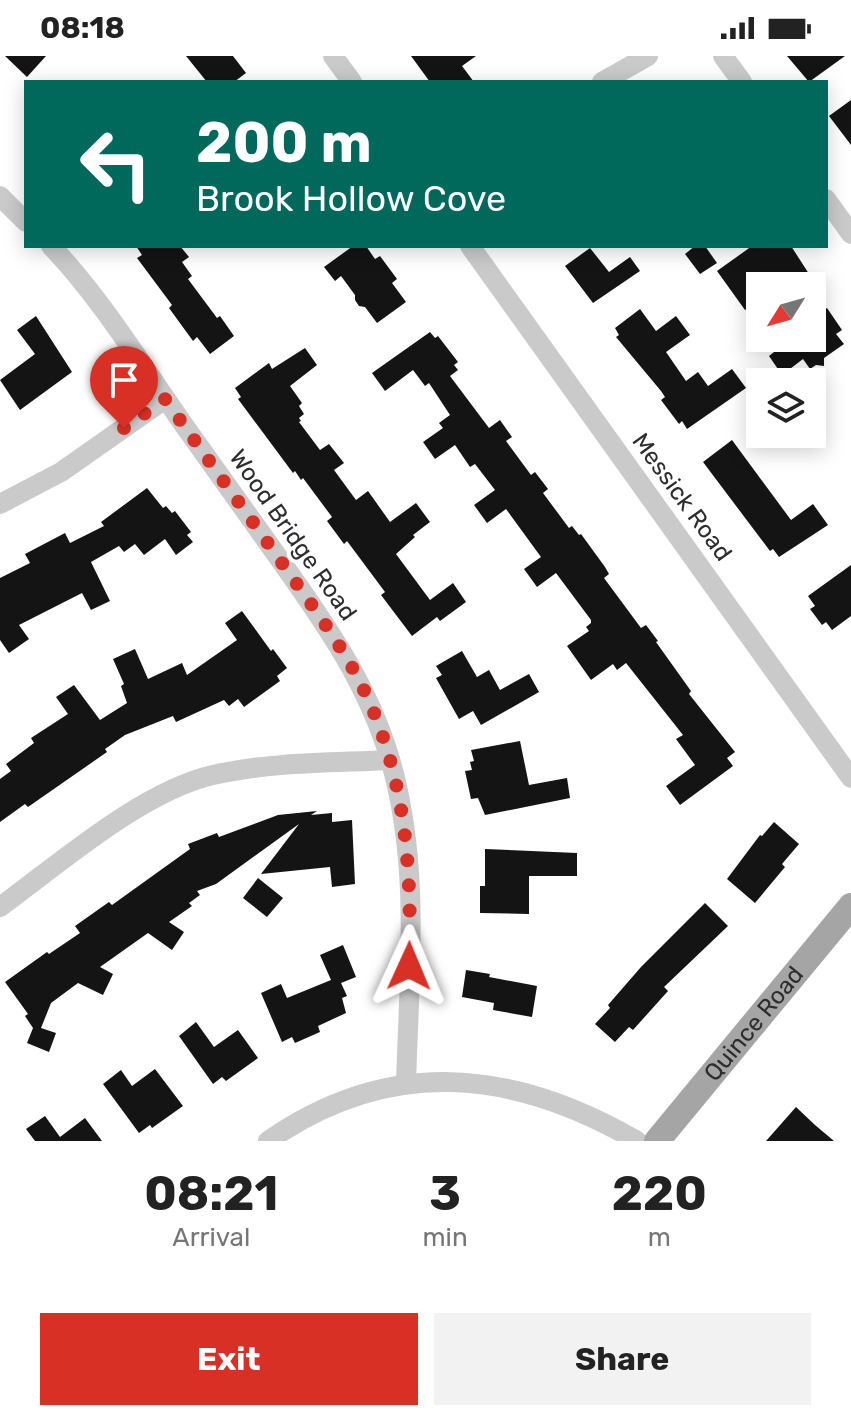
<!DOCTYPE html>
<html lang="en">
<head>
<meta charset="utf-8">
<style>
  :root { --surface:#fff; --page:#f2f2f2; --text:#222; --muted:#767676; --accent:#d93025 }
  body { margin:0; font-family:Rubik,sans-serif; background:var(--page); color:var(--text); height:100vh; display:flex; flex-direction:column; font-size:30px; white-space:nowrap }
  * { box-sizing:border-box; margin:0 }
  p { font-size:26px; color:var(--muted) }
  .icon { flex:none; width:44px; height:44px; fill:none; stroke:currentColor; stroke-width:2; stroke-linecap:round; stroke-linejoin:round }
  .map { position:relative; height:1085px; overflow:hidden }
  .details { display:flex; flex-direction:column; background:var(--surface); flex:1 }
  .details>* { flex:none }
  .banner { position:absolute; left:24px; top:24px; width:804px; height:168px; border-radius:0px; box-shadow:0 4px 20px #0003; background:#00695c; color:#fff; overflow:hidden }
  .needle { width:52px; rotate:233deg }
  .tools { position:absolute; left:746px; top:216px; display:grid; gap:16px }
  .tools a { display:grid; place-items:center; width:80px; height:80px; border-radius:0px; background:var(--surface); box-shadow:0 4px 20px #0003; font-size:40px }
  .pin { position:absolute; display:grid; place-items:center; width:68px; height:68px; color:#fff; margin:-82px -34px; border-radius:50% 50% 50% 0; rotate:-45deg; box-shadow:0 0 8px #0007 }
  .pin .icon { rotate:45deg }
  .me { position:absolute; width:88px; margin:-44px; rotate:1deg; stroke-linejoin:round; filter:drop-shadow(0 0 6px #0008) }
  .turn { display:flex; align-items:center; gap:28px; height:168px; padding:0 40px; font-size:36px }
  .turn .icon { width:104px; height:104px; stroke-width:2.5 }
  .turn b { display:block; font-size:56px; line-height:68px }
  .eta { display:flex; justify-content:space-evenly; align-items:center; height:136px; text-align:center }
  .eta b { font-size:48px; font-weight:700; line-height:56px }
  .cta { display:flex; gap:16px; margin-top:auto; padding:16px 40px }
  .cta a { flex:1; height:92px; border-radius:0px; background:var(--accent); color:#fff; font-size:32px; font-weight:700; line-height:92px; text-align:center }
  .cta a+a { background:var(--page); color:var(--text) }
  .status { display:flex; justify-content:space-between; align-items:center; height:56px; padding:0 40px; background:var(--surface); direction:ltr }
  .status svg { height:22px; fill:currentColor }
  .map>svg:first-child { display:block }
  .building { fill:#141414 }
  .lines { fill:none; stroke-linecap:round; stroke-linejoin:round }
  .minor { stroke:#cacaca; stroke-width:20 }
  .major { stroke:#a5a5a5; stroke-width:26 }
  .route { stroke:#d93025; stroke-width:14; stroke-dasharray:0 25.2 }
  .labels { text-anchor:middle; stroke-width:8; stroke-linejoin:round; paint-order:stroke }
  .street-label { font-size:24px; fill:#2d2d2d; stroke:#fff }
</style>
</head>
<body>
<div class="status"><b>08:18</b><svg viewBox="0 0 49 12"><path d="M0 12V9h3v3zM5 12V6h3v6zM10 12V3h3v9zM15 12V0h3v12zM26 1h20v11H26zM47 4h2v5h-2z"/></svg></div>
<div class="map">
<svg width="851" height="1085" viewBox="0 0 851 1085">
  <rect width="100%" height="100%" fill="#fff"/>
  <!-- building -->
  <g class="building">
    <path d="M5 0H46L27 21Z"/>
    <path d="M186 0H233L246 17 234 26H207Z"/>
    <path d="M411 0H476L462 10 474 26H430Z"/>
    <path d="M787 0H845L809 26Z"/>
    <path d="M851 44V89L829 60Z"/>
    <path d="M136 190H180L189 201 182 206 192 220 188 223 217 262 220 260 234 280 210 298 197 281 193 285 169 252 172 249 137 202 142 199Z"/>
    <path d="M353 190H366L375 203 380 200 397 223 392 227 406 246 377 267 365 251 359 250 355 244V239L341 220 335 225 324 211Z"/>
    <path d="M695 190H705L717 207 700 218 685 198Z"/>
    <path d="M752 190H791L811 221 799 230H760V243L745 254 717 215Z"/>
    <path d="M590 192 609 216 630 201 640 215 593 247 565 210Z"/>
    <path d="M827 252 842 274 836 278 844 288 824 302V310L816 309 810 313 803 303 782 319 769 300 783 289 777 282H812V262Z"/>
    <path d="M640 253 656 275 676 260 690 279 666 296 686 325 698 316 708 330 732 313 746 332 687 373 682 365 679 368 661 344 665 341 661 335 616 281 619 279 615 272Z"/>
    <path d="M36 260 72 316 20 354 0 324 35 298 17 274Z"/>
    <path d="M430 276 435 282 438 280 458 306 454 309 458 314 450 320 489 372 500 364 512 381 506 385 531 419 535 416 548 433 543 437 569 472 572 470 579 479 581 478 605 511 609 518 604 522 641 572 646 569 658 585 656 586 691 635 689 638 735 696 727 702 733 710 680 749 666 730 695 709 676 683 683 679 626 607 617 614 613 608 591 624 567 590 589 575 586 571 591 567V564L556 517 537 531 524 513 541 501 506 453 487 467 474 449 495 434 475 408 470 411 455 389 435 403 423 386 443 372 439 367 450 359 429 327 425 330 413 314 385 335 372 317Z"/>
    <path d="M305 292 317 309 290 330 302 347 299 350 304 358 299 362 301 365 299 366 320 394 329 388 344 407 334 414 356 444 368 435 390 466 416 447 430 466 413 479 415 481 396 498 430 544 453 527 466 546 440 565 437 561 412 580 381 539 385 536 347 485 344 488 327 465 332 461 303 422 301 424 295 415 293 417 238 343 241 341 235 332 269 307 272 313Z"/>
    <path d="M732 384 791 464 813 448 828 469 779 501 773 493 770 495 703 406Z"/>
    <path d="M147 432 163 452 166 450 172 457 175 455 191 476 187 479 193 486 176 499 165 483 144 499 135 488 124 496 119 490 91 506 110 545 91 554 82 537 19 569 29 583 9 597 0 584V522L30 507 25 498 65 477 70 487 104 470 101 466Z"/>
    <path d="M851 509V560L832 574 826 566 822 569 810 553 815 550 808 540Z"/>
    <path d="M242 555 271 595 273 593 287 612 277 620 280 625 244 651 238 643 229 650 224 644 176 666 173 660 125 679 105 693 107 696 28 751 25 748 0 766V723L11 715 6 708 34 687 31 682 68 658 56 641 74 629 100 664 127 647 121 630 124 628 113 603 135 593 148 623 182 607 187 619 237 584 225 567Z"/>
    <path d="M462 595 477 621 489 614 500 634 529 618 539 636 481 669 473 655 459 663 436 622 442 619 436 610Z"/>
    <path d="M520 685 529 729 567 722 570 742 485 759 478 742 471 743 465 715 472 714 470 706 474 705 471 694Z"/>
    <path d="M317 755 311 759 332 757V766L352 764 355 828 332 831 330 811 261 818 299 768 216 828 197 835 200 839 189 847 192 850 169 866 184 876 172 894 148 877 100 911 113 918 103 939 78 927 51 947 41 972 56 977 49 996 27 987 33 972 25 960 28 958 5 926 47 896 49 898 80 877 75 870 109 846 112 849 190 793 188 788 217 777 219 781 278 759Z"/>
    <path d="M774 766 799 788 782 808 785 811 755 847 727 823 760 779 762 780Z"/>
    <path d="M485 793 577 797V820H529V858L480 857V830H485Z"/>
    <path d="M258 822 283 842 267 861 243 842Z"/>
    <path d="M705 847 728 870 664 931 668 935 633 974 629 971 615 986 595 968 610 952 608 949 641 911Z"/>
    <path d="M343 889 356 921 341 927 347 940 342 942 346 957 318 970 320 976 295 987 292 981 282 986 261 937 281 928 287 942 331 924 320 899Z"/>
    <path d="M466 914 490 918 489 921 537 930 532 961 493 954 494 947 462 941Z"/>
    <path d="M196 966 214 991 238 974 258 1002 226 1025 222 1021 213 1028 179 980Z"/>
    <path d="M155 1013 183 1050 152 1072 150 1069 139 1077 103 1028 121 1014 132 1030Z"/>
    <path d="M796 1051 815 1069 834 1085H766Z"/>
    <path d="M45 1060 60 1081 85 1062 102 1085H35L26 1073Z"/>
  </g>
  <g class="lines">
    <!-- minor -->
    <g class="minor">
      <path d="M333 0 352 26"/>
      <path d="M723 0 742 26"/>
      <path d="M602 26 648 0"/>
      <path d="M0 140 26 166"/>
      <path d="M826 143 851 178"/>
      <path d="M51 190C103 244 147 318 191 379 222 422 252 465 283 508 327 570 368 629 390 703 421 809 409 920 406 1028"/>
      <path d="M470 190 851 722"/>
      <path d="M0 448 61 416 165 343"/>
      <path d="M0 851C59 808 142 735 213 719 270 706 331 707 390 704"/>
      <path d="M268 1085C390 1000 513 1013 637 1085"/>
    </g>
    <!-- major -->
    <path class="major" id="s1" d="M657 1085 851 850"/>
  </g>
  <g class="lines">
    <!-- route -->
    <path class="route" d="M124 372 165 343C204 398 243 452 282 507 315 554 350 599 372 652 407 735 412 822 409 910"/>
  </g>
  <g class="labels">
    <!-- street labels -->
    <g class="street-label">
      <text transform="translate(682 441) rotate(54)" y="8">Messick Road</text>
      <text transform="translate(293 479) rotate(55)" y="8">Wood Bridge Road</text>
      <text dy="8" stroke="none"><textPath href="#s1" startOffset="152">Quince Road</textPath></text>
    </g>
  </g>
</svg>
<div class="tools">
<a><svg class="needle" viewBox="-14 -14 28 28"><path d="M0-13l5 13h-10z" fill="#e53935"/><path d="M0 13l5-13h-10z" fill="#767676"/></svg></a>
<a><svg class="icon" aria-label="layers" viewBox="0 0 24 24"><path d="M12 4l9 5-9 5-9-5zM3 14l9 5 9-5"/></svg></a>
</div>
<div class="pin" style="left:124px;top:372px;background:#d93025"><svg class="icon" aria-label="arrive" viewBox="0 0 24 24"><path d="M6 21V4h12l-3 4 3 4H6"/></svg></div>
<svg class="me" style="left:409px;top:910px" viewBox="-20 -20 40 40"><path d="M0-17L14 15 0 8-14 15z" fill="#d93025" stroke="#fff" stroke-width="4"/></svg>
<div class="banner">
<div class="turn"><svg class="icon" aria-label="left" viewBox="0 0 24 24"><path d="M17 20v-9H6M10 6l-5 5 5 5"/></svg><div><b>200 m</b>Brook Hollow Cove</div></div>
</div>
</div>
<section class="details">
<div class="eta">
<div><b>08:21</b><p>Arrival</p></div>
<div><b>3</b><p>min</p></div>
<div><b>220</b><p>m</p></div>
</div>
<div class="cta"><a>Exit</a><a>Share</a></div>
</section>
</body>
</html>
